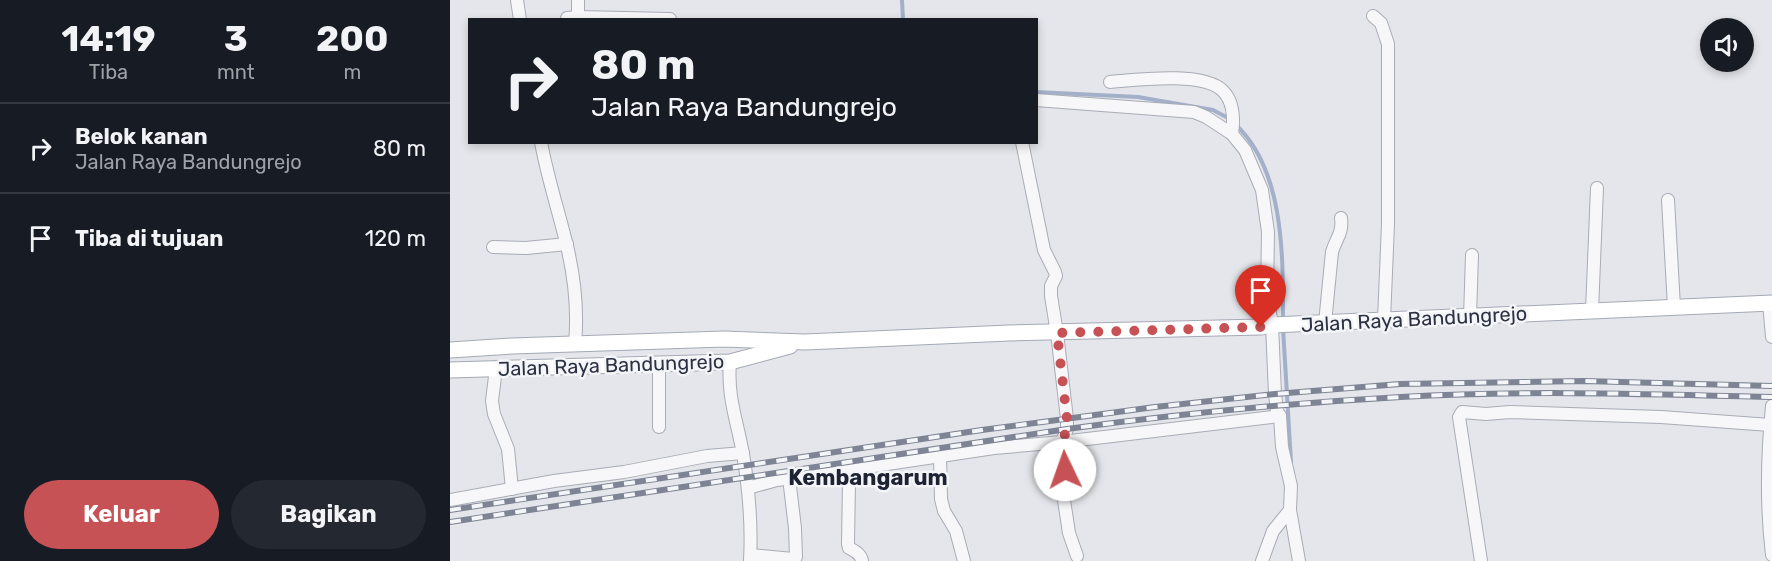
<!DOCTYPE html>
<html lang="id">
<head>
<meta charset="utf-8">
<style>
  :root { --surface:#171b24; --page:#242831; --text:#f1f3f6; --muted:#9ea1a6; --line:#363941; --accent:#c75256 }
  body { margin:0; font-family:Rubik,sans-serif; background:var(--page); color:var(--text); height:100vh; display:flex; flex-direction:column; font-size:22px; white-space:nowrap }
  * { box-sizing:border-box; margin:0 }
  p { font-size:20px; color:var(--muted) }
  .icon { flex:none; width:33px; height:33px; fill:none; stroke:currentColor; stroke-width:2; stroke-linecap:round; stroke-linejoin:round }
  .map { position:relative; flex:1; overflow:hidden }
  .drawer { display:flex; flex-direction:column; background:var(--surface); width:450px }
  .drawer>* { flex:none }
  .hud { position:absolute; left:18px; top:18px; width:570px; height:126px; border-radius:0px; box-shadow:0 3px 9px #0003; background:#171b24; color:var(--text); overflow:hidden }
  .fabs { position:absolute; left:1250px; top:18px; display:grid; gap:12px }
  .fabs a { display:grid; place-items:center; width:54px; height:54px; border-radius:50%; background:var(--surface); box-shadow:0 3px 9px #0003; font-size:30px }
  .pin { position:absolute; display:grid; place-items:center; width:51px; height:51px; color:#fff; margin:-62px -26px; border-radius:50% 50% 50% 0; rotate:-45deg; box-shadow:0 0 6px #0007 }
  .pin .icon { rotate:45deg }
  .me { position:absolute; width:66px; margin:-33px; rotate:357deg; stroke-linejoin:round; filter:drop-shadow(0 0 4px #0008) }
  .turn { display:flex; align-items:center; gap:21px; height:126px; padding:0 24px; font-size:27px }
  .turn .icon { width:78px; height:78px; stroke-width:2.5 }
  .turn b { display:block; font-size:42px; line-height:51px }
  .eta { display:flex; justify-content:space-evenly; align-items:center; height:102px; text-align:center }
  .eta b { font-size:36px; font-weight:700; line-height:42px }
  .button { display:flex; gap:12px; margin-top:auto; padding:12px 24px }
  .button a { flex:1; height:69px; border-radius:36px; background:var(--accent); color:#fff; font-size:24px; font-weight:700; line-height:69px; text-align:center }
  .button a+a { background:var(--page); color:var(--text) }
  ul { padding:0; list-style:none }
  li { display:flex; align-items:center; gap:18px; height:90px; padding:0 24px; border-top:2px solid var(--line) }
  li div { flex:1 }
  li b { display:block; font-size:22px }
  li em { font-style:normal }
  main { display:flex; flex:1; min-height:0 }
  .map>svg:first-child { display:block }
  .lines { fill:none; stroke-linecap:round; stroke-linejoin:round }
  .stream { stroke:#a2b0c9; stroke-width:4 }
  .minor-casing { stroke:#a9acb5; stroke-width:14 }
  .major-casing { stroke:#a4a9b6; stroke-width:17 }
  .minor { stroke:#f7f7f9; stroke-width:12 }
  .major { stroke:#fff; stroke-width:15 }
  .rail-casing { stroke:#7e8494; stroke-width:6 }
  .rail { stroke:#f4f5f8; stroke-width:4; stroke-dasharray:11; stroke-linecap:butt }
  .route { stroke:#c75256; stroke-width:10; stroke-dasharray:0 18 }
  .labels { text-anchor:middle; stroke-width:5; stroke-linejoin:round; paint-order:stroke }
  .street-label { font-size:20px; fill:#2c3243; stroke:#f4f5f8 }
  .quarter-label { font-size:22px; font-weight:bold; fill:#1e2334; stroke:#f4f5f8 }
</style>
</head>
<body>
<main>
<section class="drawer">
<div class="eta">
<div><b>14:19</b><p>Tiba</p></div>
<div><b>3</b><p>mnt</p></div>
<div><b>200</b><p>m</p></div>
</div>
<ul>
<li><svg class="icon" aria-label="right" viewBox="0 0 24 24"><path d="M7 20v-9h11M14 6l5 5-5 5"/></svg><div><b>Belok kanan</b><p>Jalan Raya Bandungrejo</p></div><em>80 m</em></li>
<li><svg class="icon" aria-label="arrive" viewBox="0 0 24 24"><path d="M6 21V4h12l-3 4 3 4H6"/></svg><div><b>Tiba di tujuan</b></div><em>120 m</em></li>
</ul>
<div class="button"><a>Keluar</a><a>Bagikan</a></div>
</section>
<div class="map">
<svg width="1322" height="561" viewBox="0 0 1322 561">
  <rect width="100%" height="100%" fill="#e4e6eb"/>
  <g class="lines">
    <!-- stream -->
    <g class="stream">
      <path d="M452 0 453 20"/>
      <path d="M586 92 688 97 763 110 780 119"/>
      <path d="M785 124C835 170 833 258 833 321"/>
      <path d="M833 328 841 462"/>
    </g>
    <defs>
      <g id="minor">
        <path d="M67 0 70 20"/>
        <path d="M923 16 931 23 938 44V224L934 320"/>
        <path d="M128 17V0"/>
        <path d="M117 18 128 17 220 19"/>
        <path d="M660 82C686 80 753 71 773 91 784 102 784 120 782 134"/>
        <path d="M586 100 744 112 756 117 782 134 795 150 812 190 818 232 817 295 822 325 825 394 827 411 830 416 832 447 841 486 840 510 849 561"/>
        <path d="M91 142C97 176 108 209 116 242 124 274 128 311 125 344"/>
        <path d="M572 142 594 250 605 272 606 276 601 286V296L607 333 617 419V429L612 442 615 470 614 500 619 533 627 556"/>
        <path d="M1218 200 1224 307"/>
        <path d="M43 247 76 248 117 244"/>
        <path d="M1319 303 1322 337"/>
        <path d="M1142 311 1147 188"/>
        <path d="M1020 317 1022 255"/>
        <path d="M875 323 882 252C886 238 893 234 891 218"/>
        <path d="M280 362C277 397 287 420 293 454 299 490 302 525 300 561"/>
        <path d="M209 365V427"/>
        <path d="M46 368 42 401 44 414 58 449 62 489"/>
        <path d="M1322 406C1317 456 1316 505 1322 555"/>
        <path d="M490 455 491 499 494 511 506 531 514 561"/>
        <path d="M397 470 544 448 612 442 830 416"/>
        <path d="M298 488 327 480 397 470 399 482 398 544 399 548C405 551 411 554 412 561"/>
        <path d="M0 500 104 481 174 472 257 456 293 453"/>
        <path d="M301 555 343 559 346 557 345 528 339 478"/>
        <path d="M812 561 823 531 840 510"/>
        <path d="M1031 561 1009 417 1012 412 1036 414 1060 412 1211 417 1320 425"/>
      </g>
      <g id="major">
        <path d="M0 350 62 346 274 339 355 342 559 333 811 327 822 325 1322 303"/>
        <path d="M0 370 280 362 340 346"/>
      </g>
    </defs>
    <!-- minor casing -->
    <use href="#minor" class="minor-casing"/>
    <!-- major casing -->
    <use href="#major" class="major-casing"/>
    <!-- minor -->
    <use href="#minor" class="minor"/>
    <!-- major -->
    <use href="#major" class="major"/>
    <defs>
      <g id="rail">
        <path d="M0 510 532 430 705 407 825 394 950 384 1134 381 1322 386"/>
        <path d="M0 522 617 429C728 414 839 403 951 397 1074 390 1198 394 1322 397"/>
      </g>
    </defs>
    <!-- rail casing -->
    <use href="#rail" class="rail-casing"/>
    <!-- rail -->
    <use href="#rail" class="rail"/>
  </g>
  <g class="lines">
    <!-- route -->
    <path class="route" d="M615 470 612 442 617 429V419L607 333 811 327"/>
  </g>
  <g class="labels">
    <!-- street labels -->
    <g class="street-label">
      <text transform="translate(964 319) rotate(-3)" y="7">Jalan Raya Bandungrejo</text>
      <text transform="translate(161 365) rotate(-2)" y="7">Jalan Raya Bandungrejo</text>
    </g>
    <!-- quarter labels -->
    <g class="quarter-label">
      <text x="418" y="485">Kembangarum</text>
    </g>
  </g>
</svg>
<div class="fabs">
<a><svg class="icon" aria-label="sound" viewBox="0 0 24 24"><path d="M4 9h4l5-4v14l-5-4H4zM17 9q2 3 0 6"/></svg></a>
</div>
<div class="pin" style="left:811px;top:327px;background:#d93025"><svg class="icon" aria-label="arrive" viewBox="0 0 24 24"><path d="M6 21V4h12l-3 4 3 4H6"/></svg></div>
<svg class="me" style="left:615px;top:470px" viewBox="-20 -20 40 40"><circle r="19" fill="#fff"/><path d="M0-13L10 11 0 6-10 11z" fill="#c75256"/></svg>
<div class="hud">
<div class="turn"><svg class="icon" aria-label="right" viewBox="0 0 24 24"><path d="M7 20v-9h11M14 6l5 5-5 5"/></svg><div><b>80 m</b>Jalan Raya Bandungrejo</div></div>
</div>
</div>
</main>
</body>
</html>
